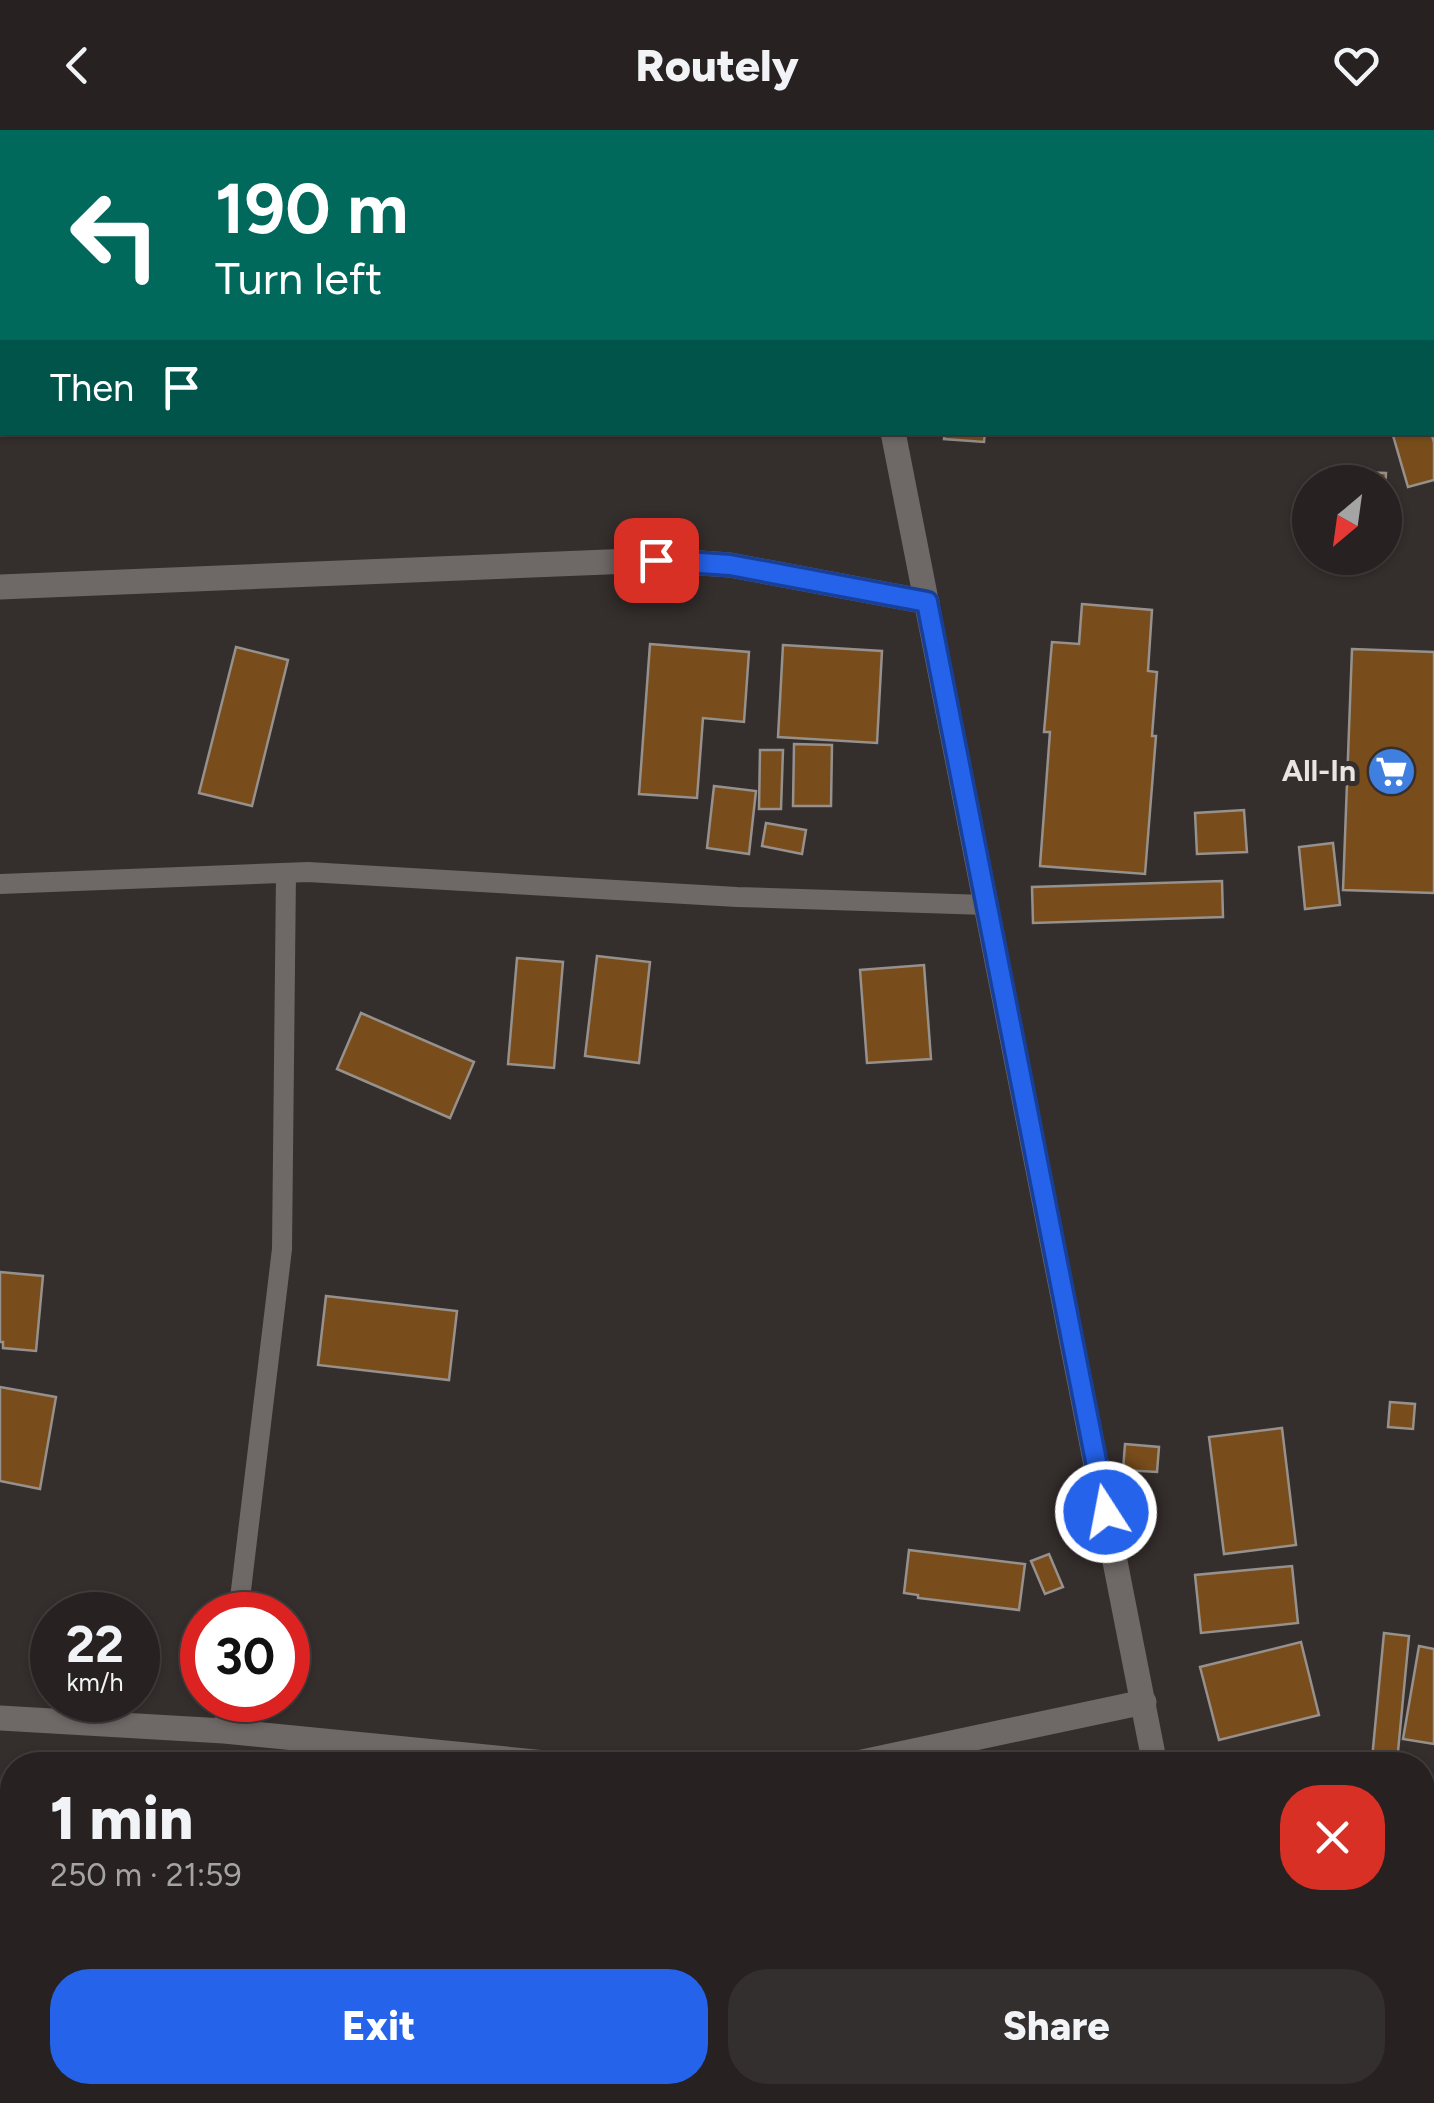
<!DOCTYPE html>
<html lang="en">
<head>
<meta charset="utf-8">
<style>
  :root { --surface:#272221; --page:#332f2e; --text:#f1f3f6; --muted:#a4a4a5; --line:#433f3f; --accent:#2563eb }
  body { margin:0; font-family:Figtree,sans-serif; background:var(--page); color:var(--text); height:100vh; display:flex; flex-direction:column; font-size:38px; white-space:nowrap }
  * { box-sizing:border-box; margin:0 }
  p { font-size:32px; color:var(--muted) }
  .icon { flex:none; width:55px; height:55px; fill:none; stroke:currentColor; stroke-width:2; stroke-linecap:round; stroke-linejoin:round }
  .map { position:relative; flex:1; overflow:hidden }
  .details { position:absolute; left:0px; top:1622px; width:1435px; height:352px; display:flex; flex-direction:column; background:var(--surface); border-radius:40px 40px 0 0; box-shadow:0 2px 8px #0004,0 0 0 2px var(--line) }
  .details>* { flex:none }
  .guide { position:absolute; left:0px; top:0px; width:1435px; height:305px; box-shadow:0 2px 8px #0004,0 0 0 2px var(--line); background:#00695c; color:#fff; overflow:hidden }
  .needle { width:65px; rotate:209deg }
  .tools { position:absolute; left:1292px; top:335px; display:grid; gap:20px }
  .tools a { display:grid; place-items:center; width:110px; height:110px; border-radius:50%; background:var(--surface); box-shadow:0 2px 8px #0004,0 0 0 2px var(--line); font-size:50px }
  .speed { position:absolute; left:30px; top:1462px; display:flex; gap:20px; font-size:50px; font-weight:700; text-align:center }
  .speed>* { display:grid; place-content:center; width:130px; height:130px; border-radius:50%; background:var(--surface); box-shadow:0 2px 8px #0004,0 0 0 2px var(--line); line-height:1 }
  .speed small { font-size:25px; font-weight:400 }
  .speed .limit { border:15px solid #d22; background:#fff; color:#111 }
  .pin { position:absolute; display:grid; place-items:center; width:85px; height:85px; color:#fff; margin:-42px; border-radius:20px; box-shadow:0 5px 15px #0006 }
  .me { position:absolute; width:110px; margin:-55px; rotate:349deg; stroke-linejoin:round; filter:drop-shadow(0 0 8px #0008) }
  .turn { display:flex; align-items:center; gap:35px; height:210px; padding:0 50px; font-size:45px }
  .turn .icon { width:130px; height:130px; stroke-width:2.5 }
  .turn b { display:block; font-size:70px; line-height:85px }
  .then { display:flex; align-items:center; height:95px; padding:0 50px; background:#0003; gap:20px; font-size:38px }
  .round { display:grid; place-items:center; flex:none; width:105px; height:105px; border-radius:40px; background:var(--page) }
  .summary { display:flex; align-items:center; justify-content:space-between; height:170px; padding:0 50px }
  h1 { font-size:60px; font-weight:800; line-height:75px }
  .button { display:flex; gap:20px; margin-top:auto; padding:20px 50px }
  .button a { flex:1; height:115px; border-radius:40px; background:var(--accent); color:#fff; font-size:40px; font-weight:800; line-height:115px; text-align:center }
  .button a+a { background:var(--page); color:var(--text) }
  header { display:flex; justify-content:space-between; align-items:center; height:130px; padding:0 50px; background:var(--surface); font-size:45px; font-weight:800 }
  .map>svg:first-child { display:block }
  .building { fill:#794d1b; stroke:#96918c; stroke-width:2.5 }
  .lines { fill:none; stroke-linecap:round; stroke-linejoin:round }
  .lane { stroke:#6e6866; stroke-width:20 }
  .street { stroke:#6e6866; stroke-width:25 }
  .route-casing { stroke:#184099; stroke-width:25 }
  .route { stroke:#2563eb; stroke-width:18 }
  .labels { text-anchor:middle; stroke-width:10; stroke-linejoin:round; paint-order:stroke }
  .poi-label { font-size:30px; font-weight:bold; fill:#e9e5e4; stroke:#342e2c; text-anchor:end }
</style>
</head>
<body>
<header><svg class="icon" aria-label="back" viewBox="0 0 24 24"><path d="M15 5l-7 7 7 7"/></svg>Routely<svg class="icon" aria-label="heart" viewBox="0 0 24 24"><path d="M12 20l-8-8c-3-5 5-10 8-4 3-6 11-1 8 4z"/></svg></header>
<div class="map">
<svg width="1434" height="1973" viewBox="0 0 1434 1973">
  <rect width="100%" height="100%" fill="#342e2c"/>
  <!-- building -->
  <g class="building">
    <path d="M1346 0H1434V4L1432 2H1347Z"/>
    <path d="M1432 104H1434V234L1432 229Z"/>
    <path d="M945 302H985L984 312 944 309Z"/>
    <path d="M1392 302H1431L1434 313V350L1408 357Z"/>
    <path d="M1324 341 1386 343 1385 361V352H1324Z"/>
    <path d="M1082 474 1152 480 1148 541 1157 542 1152 606H1156L1145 744 1040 736 1050 602H1044L1052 512 1079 514Z"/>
    <path d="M650 514 749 522 744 592 703 588 697 668 639 664Z"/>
    <path d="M783 515 882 521 877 613 778 607Z"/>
    <path d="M236 517 288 530 252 676 199 663Z"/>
    <path d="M1352 519 1434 522V763L1343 760Z"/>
    <path d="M794 614 832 615 831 676H793Z"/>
    <path d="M760 620H783L781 679H759Z"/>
    <path d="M714 656 756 661 749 724 707 718Z"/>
    <path d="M1244 680 1247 722 1197 724 1195 683Z"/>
    <path d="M766 693 806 700 802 724 762 716Z"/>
    <path d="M1333 713 1340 775 1305 779 1299 717Z"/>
    <path d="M1222 751 1223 787 1033 793 1032 757Z"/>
    <path d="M597 826 650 832 639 933 585 926Z"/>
    <path d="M517 828 563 832 554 938 508 934Z"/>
    <path d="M924 835 931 929 867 933 860 840Z"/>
    <path d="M361 883 474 932 450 988 337 939Z"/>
    <path d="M0 1142 43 1146 36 1221 3 1218V1212H0Z"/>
    <path d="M326 1166 457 1181 449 1250 318 1235Z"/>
    <path d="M0 1257 56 1267 40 1359 0 1351Z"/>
    <path d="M1390 1272 1415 1274 1413 1299 1388 1297Z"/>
    <path d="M1282 1298 1296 1415 1224 1424 1209 1307Z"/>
    <path d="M1125 1314 1159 1317 1157 1342 1123 1340Z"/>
    <path d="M909 1420 1025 1434 1019 1480 918 1468V1465L904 1463Z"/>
    <path d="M1049 1424 1063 1457 1045 1464 1031 1431Z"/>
    <path d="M1292 1436 1298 1493 1201 1503 1195 1445Z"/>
    <path d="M1384 1503 1409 1506 1397 1632 1372 1629Z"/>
    <path d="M1301 1512 1319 1585 1219 1610 1200 1537Z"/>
    <path d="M1419 1516 1434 1519V1614L1403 1609Z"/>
    <path d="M1422 1903H1429L1432 1973H1396L1395 1968 1287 1973 1286 1962H1422Z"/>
    <rect x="971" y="1962" width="25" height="11"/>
    <path d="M1032 1962H1110V1964L1063 1973H1034Z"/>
  </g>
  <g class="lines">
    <!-- lane -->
    <g class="lane">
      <path d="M0 754 308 742 737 767 986 775"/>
      <path d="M238 1485 282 1119 286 743"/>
      <path d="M224 1601 227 1570"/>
    </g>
    <!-- street -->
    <g class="street">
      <path d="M833 0V2"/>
      <path d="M893 302 1155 1635"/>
      <path d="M0 457 656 430 730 435 927 472"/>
      <path d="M0 1588 224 1601 566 1635"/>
      <path d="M848 1635 1144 1572"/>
      <path d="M726 1962 728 1973"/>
      <path d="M1216 1962 1218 1973"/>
    </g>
  </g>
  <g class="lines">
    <defs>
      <path id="route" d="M656 430 730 435 927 472 1106 1382"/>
    </defs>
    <!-- route casing -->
    <use href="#route" class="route-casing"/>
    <!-- route -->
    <use href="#route" class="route"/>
  </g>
  <!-- icons -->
  <defs>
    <symbol id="supermarket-disc" viewBox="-11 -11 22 22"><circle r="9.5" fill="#3f7fe0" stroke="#342e2c"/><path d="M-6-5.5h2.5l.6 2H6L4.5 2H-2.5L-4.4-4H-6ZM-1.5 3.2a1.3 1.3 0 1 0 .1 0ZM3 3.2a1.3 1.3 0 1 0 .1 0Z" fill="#fff"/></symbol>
  </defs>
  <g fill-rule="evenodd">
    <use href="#supermarket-disc" x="1364" y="614" width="55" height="55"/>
  </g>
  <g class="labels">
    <!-- poi labels -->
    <g class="poi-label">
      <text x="1356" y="651">All-In</text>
    </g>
  </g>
</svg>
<div class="tools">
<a><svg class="needle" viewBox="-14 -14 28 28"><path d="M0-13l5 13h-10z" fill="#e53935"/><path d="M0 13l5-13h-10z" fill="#a4a4a5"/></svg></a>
</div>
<div class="speed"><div>22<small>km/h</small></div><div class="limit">30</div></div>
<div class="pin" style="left:656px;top:430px;background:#d93025"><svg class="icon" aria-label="arrive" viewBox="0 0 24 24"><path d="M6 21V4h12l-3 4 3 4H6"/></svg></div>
<svg class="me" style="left:1106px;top:1382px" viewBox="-20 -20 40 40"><circle r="17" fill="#2563eb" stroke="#fff" stroke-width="3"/><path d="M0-11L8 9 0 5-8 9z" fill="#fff"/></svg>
<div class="guide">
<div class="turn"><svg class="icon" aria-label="left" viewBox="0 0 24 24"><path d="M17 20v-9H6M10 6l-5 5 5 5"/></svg><div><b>190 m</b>Turn left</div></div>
<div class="then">Then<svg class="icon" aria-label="arrive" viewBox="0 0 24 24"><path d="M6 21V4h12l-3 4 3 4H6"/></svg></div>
</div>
<section class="details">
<div class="summary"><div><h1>1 min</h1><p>250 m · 21:59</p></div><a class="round" style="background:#d93025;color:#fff"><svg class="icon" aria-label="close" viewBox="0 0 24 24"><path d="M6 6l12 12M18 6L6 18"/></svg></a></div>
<div class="button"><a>Exit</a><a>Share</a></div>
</section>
</div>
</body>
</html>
